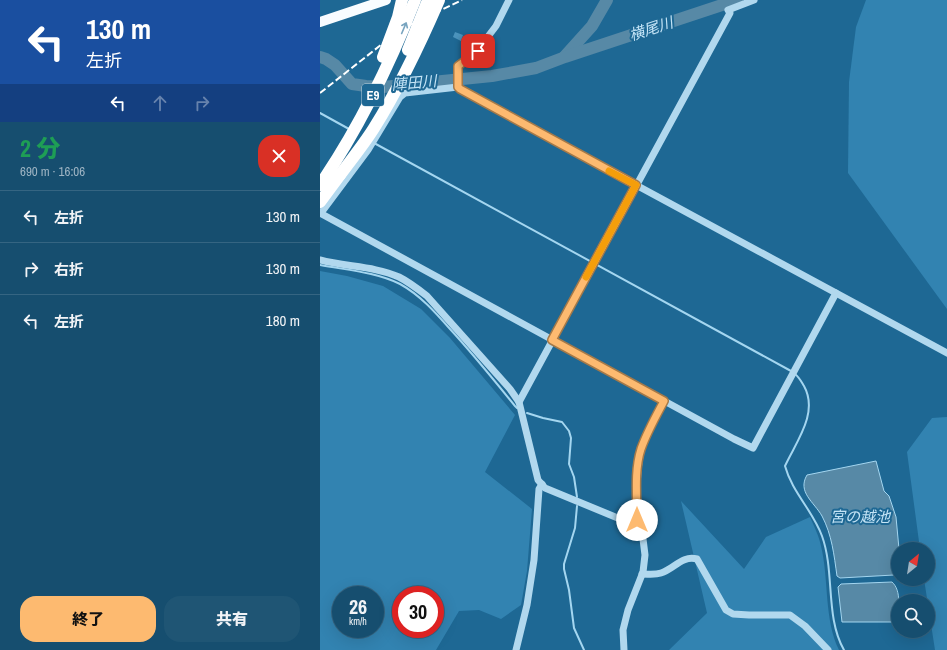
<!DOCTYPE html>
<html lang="ja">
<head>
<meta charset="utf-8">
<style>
  :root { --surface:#164e6f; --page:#1f5574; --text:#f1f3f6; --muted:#9eb4c3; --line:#356582; --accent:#fdba70 }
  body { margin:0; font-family:"Archivo Narrow","Noto Sans JP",sans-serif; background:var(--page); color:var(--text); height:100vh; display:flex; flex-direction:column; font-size:15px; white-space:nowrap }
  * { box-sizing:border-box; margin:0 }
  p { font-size:13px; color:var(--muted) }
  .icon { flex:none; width:22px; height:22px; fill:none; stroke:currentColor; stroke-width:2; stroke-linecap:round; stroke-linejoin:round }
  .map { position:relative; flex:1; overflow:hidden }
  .sheet { display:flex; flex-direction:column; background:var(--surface); width:320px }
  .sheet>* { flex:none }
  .top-card { background:#1a4fa0; color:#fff; overflow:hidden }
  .needle { width:26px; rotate:30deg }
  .buttons { position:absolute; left:571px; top:542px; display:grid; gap:8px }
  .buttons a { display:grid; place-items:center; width:44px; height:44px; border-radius:50%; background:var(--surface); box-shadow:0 4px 16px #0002,0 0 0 1px var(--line); font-size:20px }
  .speed { position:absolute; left:12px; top:586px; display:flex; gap:8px; font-size:20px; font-weight:700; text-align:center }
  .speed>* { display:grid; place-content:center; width:52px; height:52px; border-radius:50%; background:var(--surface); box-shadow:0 4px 16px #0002,0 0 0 1px var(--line); line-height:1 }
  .speed small { font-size:10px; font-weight:400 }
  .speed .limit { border:6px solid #d22; background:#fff; color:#111 }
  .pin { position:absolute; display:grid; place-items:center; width:34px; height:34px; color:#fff; margin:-17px; border-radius:8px; box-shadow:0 2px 6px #0006 }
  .me { position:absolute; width:44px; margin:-22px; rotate:0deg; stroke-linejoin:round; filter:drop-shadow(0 0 3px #0008) }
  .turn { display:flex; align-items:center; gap:14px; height:84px; padding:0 20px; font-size:18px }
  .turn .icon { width:52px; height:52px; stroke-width:2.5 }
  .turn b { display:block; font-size:28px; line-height:34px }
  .lanes { display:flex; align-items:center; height:38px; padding:0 20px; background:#0003; justify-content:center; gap:20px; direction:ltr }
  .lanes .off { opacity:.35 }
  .round { display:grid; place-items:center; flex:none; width:42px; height:42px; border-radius:16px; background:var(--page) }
  .head { display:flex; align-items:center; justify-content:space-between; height:68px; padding:0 20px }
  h1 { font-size:24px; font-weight:800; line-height:30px; color:#1e9e55 }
  .button { display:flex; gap:8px; margin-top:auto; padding:8px 20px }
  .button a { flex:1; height:46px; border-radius:16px; background:var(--accent); color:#111; font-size:16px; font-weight:800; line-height:46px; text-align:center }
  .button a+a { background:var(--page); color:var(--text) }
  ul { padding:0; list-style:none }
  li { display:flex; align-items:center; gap:12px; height:52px; padding:0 20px; border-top:1px solid var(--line) }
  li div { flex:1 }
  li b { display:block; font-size:15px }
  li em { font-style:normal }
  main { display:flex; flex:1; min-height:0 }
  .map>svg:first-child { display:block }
  .green { fill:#3283b1; fill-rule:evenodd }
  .water { fill:#5789a6; stroke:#a4d6f0 }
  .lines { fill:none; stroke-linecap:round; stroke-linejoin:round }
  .stream { stroke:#a4d6f0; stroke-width:2 }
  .river { stroke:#5789a6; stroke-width:12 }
  .building { fill:#4b93bc }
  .minor { stroke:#b1d8ee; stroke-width:7 }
  .major { stroke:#f8fcff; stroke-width:10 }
  .highway { stroke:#fff; stroke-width:12 }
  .rail { stroke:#fff; stroke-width:2; stroke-dasharray:7 3; stroke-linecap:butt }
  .highway-bridge { stroke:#fff; stroke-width:12 }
  .oneway { stroke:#78a4bf }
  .route-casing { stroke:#a47949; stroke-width:10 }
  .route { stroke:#fdba70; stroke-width:7 }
  .slow { stroke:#f59e0b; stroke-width:7 }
  .labels { text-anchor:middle; stroke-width:4; stroke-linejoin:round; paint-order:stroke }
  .shield { fill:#1e6894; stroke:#bcd2df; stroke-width:1 }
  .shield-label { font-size:13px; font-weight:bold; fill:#fff }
  .water-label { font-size:15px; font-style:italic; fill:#c4e4f6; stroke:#1e6894 }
</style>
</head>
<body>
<main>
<section class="sheet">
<div class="top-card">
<div class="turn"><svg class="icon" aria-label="left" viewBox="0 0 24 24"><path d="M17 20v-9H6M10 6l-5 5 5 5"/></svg><div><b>130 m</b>左折</div></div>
<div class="lanes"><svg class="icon" aria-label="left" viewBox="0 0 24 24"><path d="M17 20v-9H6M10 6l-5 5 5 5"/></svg><svg class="icon off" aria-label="ahead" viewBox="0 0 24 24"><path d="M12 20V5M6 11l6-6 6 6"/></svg><svg class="icon off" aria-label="right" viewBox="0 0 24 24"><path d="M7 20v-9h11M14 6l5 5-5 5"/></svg></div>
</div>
<div class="head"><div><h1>2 分</h1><p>690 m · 16:06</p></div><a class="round" style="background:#d93025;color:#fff"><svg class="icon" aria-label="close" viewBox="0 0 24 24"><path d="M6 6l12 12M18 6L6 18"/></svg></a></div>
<ul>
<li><svg class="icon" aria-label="left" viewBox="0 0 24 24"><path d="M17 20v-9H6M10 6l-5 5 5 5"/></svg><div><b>左折</b></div><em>130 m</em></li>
<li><svg class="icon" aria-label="right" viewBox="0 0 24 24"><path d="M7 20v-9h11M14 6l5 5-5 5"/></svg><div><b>右折</b></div><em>130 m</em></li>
<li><svg class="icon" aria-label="left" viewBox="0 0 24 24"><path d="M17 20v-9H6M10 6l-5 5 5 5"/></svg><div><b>左折</b></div><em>180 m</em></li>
</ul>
<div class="button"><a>終了</a><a>共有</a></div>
</section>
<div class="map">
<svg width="627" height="650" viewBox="0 0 627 650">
  <rect width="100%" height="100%" fill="#1e6894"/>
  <!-- green -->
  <g class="green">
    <path d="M546 0H627V309L528 173 529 82 536 27Z"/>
    <path d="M0 271 27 276 63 286 101 309 130 338 195 415 165 472 212 509 207 571 201 605 181 619 159 610 139 611 116 650H0ZM21 595H55V629H21ZM81 595H115V629H81Z"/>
    <path d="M627 417V650H615L604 579H608V549H600L587 452 612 418Z"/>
    <path d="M361 501 424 569 446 537 490 517C494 526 499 536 501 546 509 579 504 620 519 650H349L387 613Z"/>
  </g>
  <!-- water -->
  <g class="water">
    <path d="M556 461 564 491 569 496 576 517 579 549H578V558L574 575 520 578 517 576C514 555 512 535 502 516 494 502 477 492 487 475Z"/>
    <path d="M572 582C582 591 578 609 578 622H522L518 587 521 584Z"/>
  </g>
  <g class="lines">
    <!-- stream -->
    <g class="stream">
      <path d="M0 113 29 129"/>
      <path d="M54 143 471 371"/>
      <path d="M0 265C26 270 56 272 80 284 100 295 115 312 130 329 153 354 174 380 195 406L197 408"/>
      <path d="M475 374C479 377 481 381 484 386 499 413 476 442 465 466 472 492 493 511 502 536 515 572 505 617 524 650"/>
      <path d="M207 413 223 418 242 422 249 431 251 438 249 464 254 477 257 497"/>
      <path d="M257 506 255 528 244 564V569L249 590 254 628 264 650"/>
    </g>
    <!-- river -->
    <g class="river">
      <path d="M245 56 272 26 287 0"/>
      <path d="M0 57 6 59 15 65 32 84 46 86 63 87 172 76 216 68 245 57 417 0"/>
    </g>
  </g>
  <!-- building -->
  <path class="building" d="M135 32 143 35 141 41 133 37Z"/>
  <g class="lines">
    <!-- minor -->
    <g class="minor">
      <path d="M138 87V66L157 51 176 26 189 0"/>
      <path d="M0 213 414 439 433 448 516 293"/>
      <path d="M1 213 48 150 80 97 85 93 138 87 316 185 627 353"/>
      <path d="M0 260C26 267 54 266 79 277 89 282 98 289 107 296L190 389 199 402 218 480 225 488 305 521 316 527 323 539 325 555 323 572 308 610 303 630 304 650"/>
      <path d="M199 402 410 13 408 10 434 0"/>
      <path d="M316 527C318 502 315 476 321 451 325 433 336 416 344 401"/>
      <path d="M322 574C329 574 335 575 341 573 354 569 362 555 377 559L406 610 413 614 429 615H470L485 626 508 650"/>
      <path d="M196 650 207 605 214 560 219 489 222 484"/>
    </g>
    <!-- major -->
    <path class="major" d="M0 22 66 0"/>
    <!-- highway -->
    <path class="highway" d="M0 202 20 175"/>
    <!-- rail -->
    <path class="rail" d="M0 93 71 37 92 24 142 0"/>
    <!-- highway-bridge -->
    <g class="highway-bridge">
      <path d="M88 50 108 0"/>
      <path d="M63 57 78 17 82 0"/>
      <path d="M20 175C31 160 44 144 54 128 79 88 100 44 119 0"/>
      <path d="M0 185C39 128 70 64 95 0"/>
    </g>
  </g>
  <!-- one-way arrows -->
  <defs><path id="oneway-shaft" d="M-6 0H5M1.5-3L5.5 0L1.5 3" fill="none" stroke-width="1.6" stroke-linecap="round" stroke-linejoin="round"/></defs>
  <use class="oneway" href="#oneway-shaft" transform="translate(84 28) rotate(-67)"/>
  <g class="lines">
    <defs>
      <path id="route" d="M158 51 138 66V87L140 89 316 185 232 340 344 401C336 416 327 432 321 449 314 471 317 497 317 520"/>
    </defs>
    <!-- route casing -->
    <use href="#route" class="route-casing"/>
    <!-- route -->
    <use href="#route" class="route"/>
    <!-- slow -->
    <path class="slow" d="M266 277 316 185 289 171"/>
  </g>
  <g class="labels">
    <!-- shield labels -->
    <rect class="shield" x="42" y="84" width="22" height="22" rx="3"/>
    <g class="shield-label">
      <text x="53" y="100">E9</text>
    </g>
    <!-- water labels -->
    <g class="water-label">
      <text transform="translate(331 29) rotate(-18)" y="5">横尾川</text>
      <text transform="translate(94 83) rotate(-5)" y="5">陣田川</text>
      <text x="540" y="522">宮の越池</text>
    </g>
  </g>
</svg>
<div class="buttons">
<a><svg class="needle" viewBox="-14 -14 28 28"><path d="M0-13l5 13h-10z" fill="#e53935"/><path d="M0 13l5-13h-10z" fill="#9eb4c3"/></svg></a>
<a><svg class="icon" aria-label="search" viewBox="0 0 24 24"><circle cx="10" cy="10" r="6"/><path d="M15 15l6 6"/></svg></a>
</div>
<div class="speed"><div>26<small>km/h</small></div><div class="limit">30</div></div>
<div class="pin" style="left:158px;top:51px;background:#d93025"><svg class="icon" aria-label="arrive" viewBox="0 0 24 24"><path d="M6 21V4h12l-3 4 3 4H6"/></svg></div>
<svg class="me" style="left:317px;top:520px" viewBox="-20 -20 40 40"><circle r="19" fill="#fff"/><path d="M0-13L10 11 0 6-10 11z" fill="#fdba70"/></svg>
</div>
</main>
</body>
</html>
